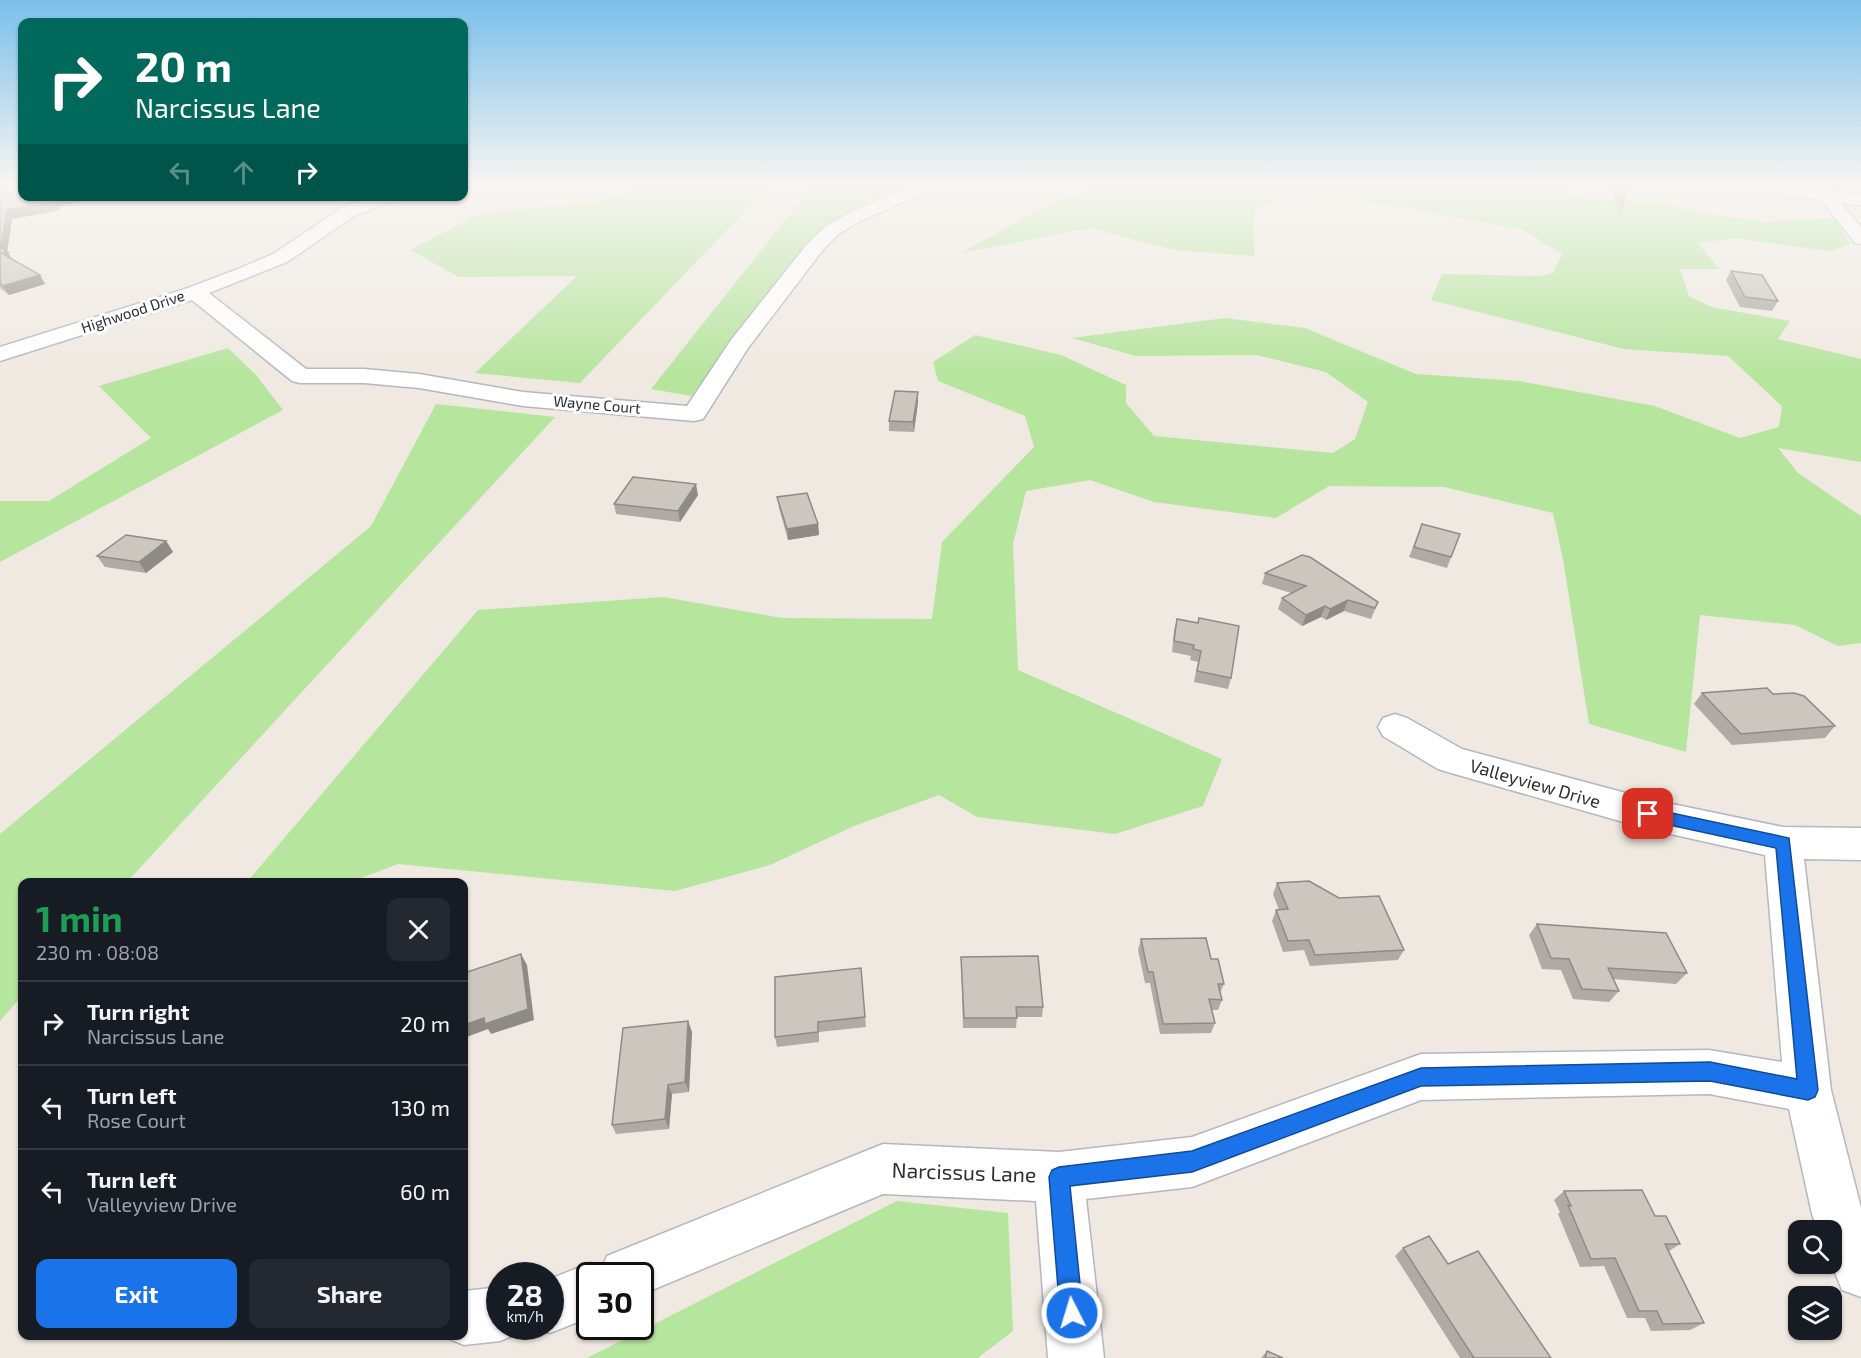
<!DOCTYPE html>
<html lang="en">
<head>
<meta charset="utf-8">
<style>
  :root { --surface:#171b24; --page:#242831; --text:#f1f3f6; --muted:#9ea1a6; --line:#363941; --accent:#1a73e8 }
  body { margin:0; font-family:"Exo 2",sans-serif; background:var(--page); color:var(--text); height:100vh; display:flex; flex-direction:column; font-size:22px; white-space:nowrap }
  * { box-sizing:border-box; margin:0 }
  p { font-size:20px; color:var(--muted) }
  .icon { flex:none; width:33px; height:33px; fill:none; stroke:currentColor; stroke-width:2; stroke-linecap:round; stroke-linejoin:round }
  .map { position:relative; flex:1; overflow:hidden }
  .sheet { position:absolute; left:18px; top:878px; width:450px; height:462px; display:flex; flex-direction:column; background:var(--surface); border-radius:12px; box-shadow:0 2px 4px #0004 }
  .sheet>* { flex:none }
  .hud { position:absolute; left:18px; top:18px; width:450px; height:183px; border-radius:12px; box-shadow:0 2px 4px #0004; background:#00695c; color:#fff; overflow:hidden }
  .buttons { position:absolute; left:1788px; top:1220px; display:grid; gap:12px }
  .buttons a { display:grid; place-items:center; width:54px; height:54px; border-radius:12px; background:var(--surface); box-shadow:0 2px 4px #0004; font-size:30px }
  .speed { position:absolute; left:486px; top:1262px; display:flex; gap:12px; font-size:30px; font-weight:700; text-align:center }
  .speed>* { display:grid; place-content:center; width:78px; height:78px; border-radius:50%; background:var(--surface); box-shadow:0 2px 4px #0004; line-height:1 }
  .speed small { font-size:15px; font-weight:400 }
  .speed .limit { border:3px solid #111; border-radius:9px; background:#fff; color:#111 }
  .pin { position:absolute; display:grid; place-items:center; width:51px; height:51px; color:#fff; margin:-26px; border-radius:12px; box-shadow:0 3px 9px #0006 }
  .me { position:absolute; width:66px; margin:-33px; rotate:355deg; stroke-linejoin:round; filter:drop-shadow(0 0 4px #0008) }
  .turn { display:flex; align-items:center; gap:21px; height:126px; padding:0 18px; font-size:27px }
  .turn .icon { width:78px; height:78px; stroke-width:2.5 }
  .turn b { display:block; font-size:42px; line-height:51px }
  .lanes { display:flex; align-items:center; height:57px; padding:0 18px; background:#0003; justify-content:center; gap:30px; direction:ltr }
  .lanes .off { opacity:.35 }
  .round { display:grid; place-items:center; flex:none; width:63px; height:63px; border-radius:12px; background:var(--page) }
  .head { display:flex; align-items:center; justify-content:space-between; height:102px; padding:0 18px }
  h1 { font-size:36px; font-weight:700; line-height:45px; color:#1e9e55 }
  .cta { display:flex; gap:12px; margin-top:auto; padding:12px 18px }
  .cta a { flex:1; height:69px; border-radius:12px; background:var(--accent); color:#fff; font-size:24px; font-weight:700; line-height:69px; text-align:center }
  .cta a+a { background:var(--page); color:var(--text) }
  ul { padding:0; list-style:none }
  li { display:flex; align-items:center; gap:18px; height:84px; padding:0 18px; border-top:2px solid var(--line) }
  li div { flex:1 }
  li b { display:block; font-size:22px }
  li em { font-style:normal }
  .map>svg:first-child { display:block }
  .green { fill:#b6e59e }
  .lines { fill:none; stroke-linecap:round; stroke-linejoin:round }
  .minor-casing { stroke:#b4b7c1; stroke-width:3 }
  .minor { fill:#fff; fill-rule:evenodd }
  .wall { fill:#afaba4 }
  .shaded-wall { fill:#8e8b86 }
  .building { fill:#cbc7bf; stroke:#8e8b86; stroke-width:1.5 }
  .route { fill:#1a73e8; stroke:#114b97; stroke-width:1.5 }
  .labels { text-anchor:middle; stroke-width:6; stroke-linejoin:round; paint-order:stroke }
  .far-street-label { font-size:15px; fill:#2e2e2e; stroke:#fff }
  .street-label { font-size:18px; fill:#2e2e2e; stroke:#fff }
  .near-street-label { font-size:21px; fill:#2e2e2e; stroke:#fff }
</style>
</head>
<body>
<div class="map">
<svg width="1861" height="1358" viewBox="0 0 1861 1358">
  <rect width="100%" height="100%" fill="#efe9e1"/>
  <!-- green -->
  <g class="green">
    <path d="M643 185H770L580 383 475 373 577 276 459 277 410 250 479 214 601 201Z"/>
    <path d="M813 185 905 186 847 213 816 234 691 396 651 389Z"/>
    <path d="M1098 185H1554L1586 200 1665 202 1690 211 1763 222 1834 218 1850 244 1829 251 1736 238 1698 243 1719 269H1680L1689 296 1711 307 1790 321 1778 339 1861 359V462L1778 448 1798 473 1861 516V643L1838 646 1795 625 1700 615 1686 752 1589 724 1563 559 1553 513 1444 487 1329 486 1276 518 1154 502 1090 480 1026 491 1013 544 1018 670 1222 759 1203 806 1115 834 977 817 939 795 854 826 770 865 675 891 398 864 350 882H247L478 610 663 597 782 618 932 619 942 542 1034 447 1025 416 938 381 933 362 975 335 1061 355 1126 385V403L1154 436 1333 453 1355 439 1368 402 1326 372 1257 355 1136 356 1072 338 1225 318 1305 328 1416 374 1519 381 1655 406 1740 438 1779 427 1782 406 1728 356 1624 349 1431 300 1442 274 1540 276 1553 273 1562 254 1523 230 1397 206 1289 193 1256 210 1253 225 1255 256 1174 250 1090 228 961 253 1053 202Z"/>
    <path d="M228 348 256 375 283 410 0 562V501H49L151 438 99 386Z"/>
    <path d="M436 404 555 417 127 882H22V996L0 1021V834L371 526Z"/>
    <path d="M897 1201 1008 1213 1013 1331 978 1358H587Z"/>
  </g>
  <g class="lines">
    <defs>
      <g id="minor">
        <path d="M914 185H935L933 188 861 221 838 234 822 251 748 348 703 419 694 421 523 406 419 388 364 383H300L292 381 192 300 0 361V347L188 288 238 269 273 254 342 208 372 196H397L395 200 354 216 287 262 209 293 306 369H364L419 374 523 392 687 406 731 340 808 243 826 226 849 213Z"/>
        <path d="M1732 185H1778L1861 195V205L1841 203 1861 227V244L1855 243 1821 200 1740 190Z"/>
        <path d="M1395 714 1407 718 1462 749 1648 799 1783 827 1861 828V860L1804 859 1831 1090 1861 1208V1297L1842 1290 1831 1263 1832 1230H1818L1812 1214 1789 1109 1709 1094 1421 1100 1192 1187 1086 1199 1104 1358H1048L1036 1201 883 1194 640 1295V1275H590V1317L550 1333 533 1326H550V1279L590 1263 602 1268 607 1256 883 1144 1059 1152 1192 1137 1421 1054 1709 1050 1782 1062 1765 855 1648 829 1451 773 1438 769 1383 736 1378 727 1383 718Z"/>
        <path d="M500 1287V1326H522L519 1333 500 1341 464 1345 445 1337 444 1335H464V1291Z"/>
      </g>
    </defs>
    <!-- minor casing -->
    <use href="#minor" class="minor-casing"/>
    <!-- minor -->
    <use href="#minor" class="minor"/>
  </g>
  <!-- wall -->
  <g class="wall">
    <path d="M1610 185H1627L1623 206 1620 214Z"/>
    <path d="M0 187 96 197 58 207 60 210 12 219 7 251 13 260 45 284 9 295 0 288Z"/>
    <path d="M1731 271 1778 301 1772 311 1740 307 1726 280Z"/>
    <path d="M918 402 914 432 889 431V421Z"/>
    <path d="M698 495 680 522 616 514 614 504Z"/>
    <path d="M777 497 818 524 819 535 788 540 779 508Z"/>
    <path d="M1422 524 1460 534 1447 568 1409 557Z"/>
    <path d="M166 541 173 552 146 573 105 567 97 556Z"/>
    <path d="M1265 573 1378 602 1371 619 1344 611 1326 620 1321 617 1302 626 1278 609 1282 598 1291 593 1262 584Z"/>
    <path d="M1177 619 1231 678 1228 689 1194 682 1198 662 1190 660 1191 656 1172 652 1174 630Z"/>
    <path d="M1702 693 1773 694 1835 726 1825 738 1732 745 1694 704Z"/>
    <path d="M1277 883 1404 950 1398 960 1310 966 1304 950 1283 952 1272 921 1276 910H1279L1273 894Z"/>
    <path d="M1537 924 1687 973 1676 984 1613 979 1619 991 1609 1002 1573 999 1561 970 1542 969 1529 935Z"/>
    <path d="M1141 939 1211 959 1224 984 1220 993 1222 1000 1218 1010H1212L1215 1023 1211 1033 1160 1034 1150 983H1145L1138 950Z"/>
    <path d="M961 957 1043 1007 1042 1017H1017L1016 1028H963Z"/>
    <path d="M861 968 866 1027 819 1032V1042L777 1047 775 1037Z"/>
    <path d="M688 1021 692 1032 689 1092 672 1094 669 1129 616 1134 612 1125Z"/>
    <path d="M1564 1191 1655 1216 1680 1244 1669 1251 1704 1323 1690 1330 1651 1331 1645 1318H1627L1604 1266 1580 1267 1558 1214 1560 1212 1554 1200Z"/>
    <path d="M1403 1248 1448 1264 1551 1358H1460L1395 1256Z"/>
    <path d="M1267 1351 1283 1358H1261Z"/>
  </g>
  <!-- shaded-wall -->
  <g class="shaded-wall">
    <path d="M62 196H96V197L58 207 60 210 12 219 7 252 13 260 1 253V248L7 210Z"/>
    <path d="M40 275 45 284 9 295 3 286Z"/>
    <path d="M918 392V402L914 432 913 422Z"/>
    <path d="M696 484 698 495 680 522 678 511Z"/>
    <path d="M818 524 819 535 788 540 787 529Z"/>
    <path d="M166 541 173 552 146 573 139 562Z"/>
    <path d="M1348 600 1344 611 1326 620 1330 609Z"/>
    <path d="M1325 606 1321 617 1302 626 1306 615Z"/>
    <path d="M521 954 527 965 534 1020 491 1034 488 1029 464 1038V1025L484 1018Z"/>
    <path d="M688 1021 692 1032 689 1092 685 1082Z"/>
    <path d="M668 1085 672 1094 669 1129 665 1119Z"/>
  </g>
  <!-- building -->
  <g class="building">
    <path d="M7 185H22V196H62L51 199 55 202 7 210 1 248 8 252 1 253 40 275 3 286 0 283V187Z"/>
    <path d="M1616 185H1627L1623 206Z"/>
    <path d="M1731 271 1762 275 1778 301 1745 297Z"/>
    <path d="M895 391 918 392 913 422 889 421Z"/>
    <path d="M633 477 696 484 678 511 614 504Z"/>
    <path d="M807 493 818 524 787 529 777 497Z"/>
    <path d="M1422 524 1460 534 1451 557 1414 547Z"/>
    <path d="M126 535 166 541 139 562 97 556Z"/>
    <path d="M1302 555 1310 557 1378 602 1375 608 1348 600 1330 609 1325 606 1306 615 1282 598 1306 586 1265 573Z"/>
    <path d="M1199 618 1239 626 1231 678 1197 671 1201 651 1193 649 1194 645 1174 641 1177 619 1198 623Z"/>
    <path d="M1767 688 1773 694 1794 693 1804 696 1835 726 1741 734 1702 693Z"/>
    <path d="M1309 881 1339 898 1379 896 1404 950 1315 955 1309 940 1288 941 1276 910 1288 909 1277 883Z"/>
    <path d="M1537 924 1666 933 1687 973 1608 968 1619 991 1582 989 1569 959 1551 958Z"/>
    <path d="M1206 938 1211 959H1218L1224 984H1218L1222 1000 1209 999 1215 1023 1163 1024 1153 972H1148L1141 939Z"/>
    <path d="M521 954 528 1009 485 1024 484 1018 464 1025V973Z"/>
    <path d="M1038 956 1043 1007H1016L1017 1018H964L961 957Z"/>
    <path d="M861 968 865 1017 818 1022V1032L775 1037V977Z"/>
    <path d="M688 1021 685 1082 668 1085 665 1119 612 1125 623 1028Z"/>
    <path d="M1642 1190 1655 1216H1666L1680 1244H1665L1704 1323 1663 1324 1657 1311H1639L1615 1258 1591 1259 1568 1205 1571 1206 1564 1191Z"/>
    <path d="M1429 1236 1448 1264 1478 1251 1551 1358H1474L1403 1248Z"/>
    <path d="M1267 1351 1283 1358H1265Z"/>
  </g>
  <!-- sky -->
  <linearGradient id="sky" x2="0" y2="1"><stop stop-color="#7abfeb"/><stop offset="0.49" stop-color="#f8f5f2"/><stop offset="1" stop-color="#f8f5f2" stop-opacity="0"/></linearGradient>
  <rect width="1861" height="375" fill="url(#sky)"/>
  <!-- route -->
  <path class="route" d="M1648 808 1789 838 1818 1090 1815 1097 1808 1100 1710 1081 1421 1086 1192 1172 1070 1186 1083 1313 1080 1321 1072 1324 1064 1321 1060 1313 1049 1177 1052 1170 1059 1167 1192 1151 1421 1068 1710 1062 1797 1079 1776 848 1642 819 1640 814 1642 810Z"/>
  <g class="labels">
    <!-- far-street labels -->
    <g class="far-street-label">
      <text transform="translate(133 312) rotate(-18)" y="5">Highwood Drive</text>
      <text transform="translate(597 405) rotate(5)" y="5">Wayne Court</text>
    </g>
    <!-- street labels -->
    <g class="street-label">
      <text transform="translate(1535 784) rotate(16)" y="6">Valleyview Drive</text>
    </g>
    <!-- near-street labels -->
    <g class="near-street-label">
      <text transform="translate(964 1173) rotate(2)" y="7">Narcissus Lane</text>
    </g>
  </g>
</svg>
<div class="buttons">
<a><svg class="icon" aria-label="search" viewBox="0 0 24 24"><circle cx="10" cy="10" r="6"/><path d="M15 15l6 6"/></svg></a>
<a><svg class="icon" aria-label="layers" viewBox="0 0 24 24"><path d="M12 4l9 5-9 5-9-5zM3 14l9 5 9-5"/></svg></a>
</div>
<div class="speed"><div>28<small>km/h</small></div><div class="limit">30</div></div>
<div class="pin" style="left:1648px;top:814px;background:#d93025"><svg class="icon" aria-label="arrive" viewBox="0 0 24 24"><path d="M6 21V4h12l-3 4 3 4H6"/></svg></div>
<svg class="me" style="left:1072px;top:1313px" viewBox="-20 -20 40 40"><circle r="17" fill="#1a73e8" stroke="#fff" stroke-width="3"/><path d="M0-11L8 9 0 5-8 9z" fill="#fff"/></svg>
<div class="hud">
<div class="turn"><svg class="icon" aria-label="right" viewBox="0 0 24 24"><path d="M7 20v-9h11M14 6l5 5-5 5"/></svg><div><b>20 m</b>Narcissus Lane</div></div>
<div class="lanes"><svg class="icon off" aria-label="left" viewBox="0 0 24 24"><path d="M17 20v-9H6M10 6l-5 5 5 5"/></svg><svg class="icon off" aria-label="ahead" viewBox="0 0 24 24"><path d="M12 20V5M6 11l6-6 6 6"/></svg><svg class="icon" aria-label="right" viewBox="0 0 24 24"><path d="M7 20v-9h11M14 6l5 5-5 5"/></svg></div>
</div>
<section class="sheet">
<div class="head"><div><h1>1 min</h1><p>230 m · 08:08</p></div><a class="round"><svg class="icon" aria-label="close" viewBox="0 0 24 24"><path d="M6 6l12 12M18 6L6 18"/></svg></a></div>
<ul>
<li><svg class="icon" aria-label="right" viewBox="0 0 24 24"><path d="M7 20v-9h11M14 6l5 5-5 5"/></svg><div><b>Turn right</b><p>Narcissus Lane</p></div><em>20 m</em></li>
<li><svg class="icon" aria-label="left" viewBox="0 0 24 24"><path d="M17 20v-9H6M10 6l-5 5 5 5"/></svg><div><b>Turn left</b><p>Rose Court</p></div><em>130 m</em></li>
<li><svg class="icon" aria-label="left" viewBox="0 0 24 24"><path d="M17 20v-9H6M10 6l-5 5 5 5"/></svg><div><b>Turn left</b><p>Valleyview Drive</p></div><em>60 m</em></li>
</ul>
<div class="cta"><a>Exit</a><a>Share</a></div>
</section>
</div>
</body>
</html>
